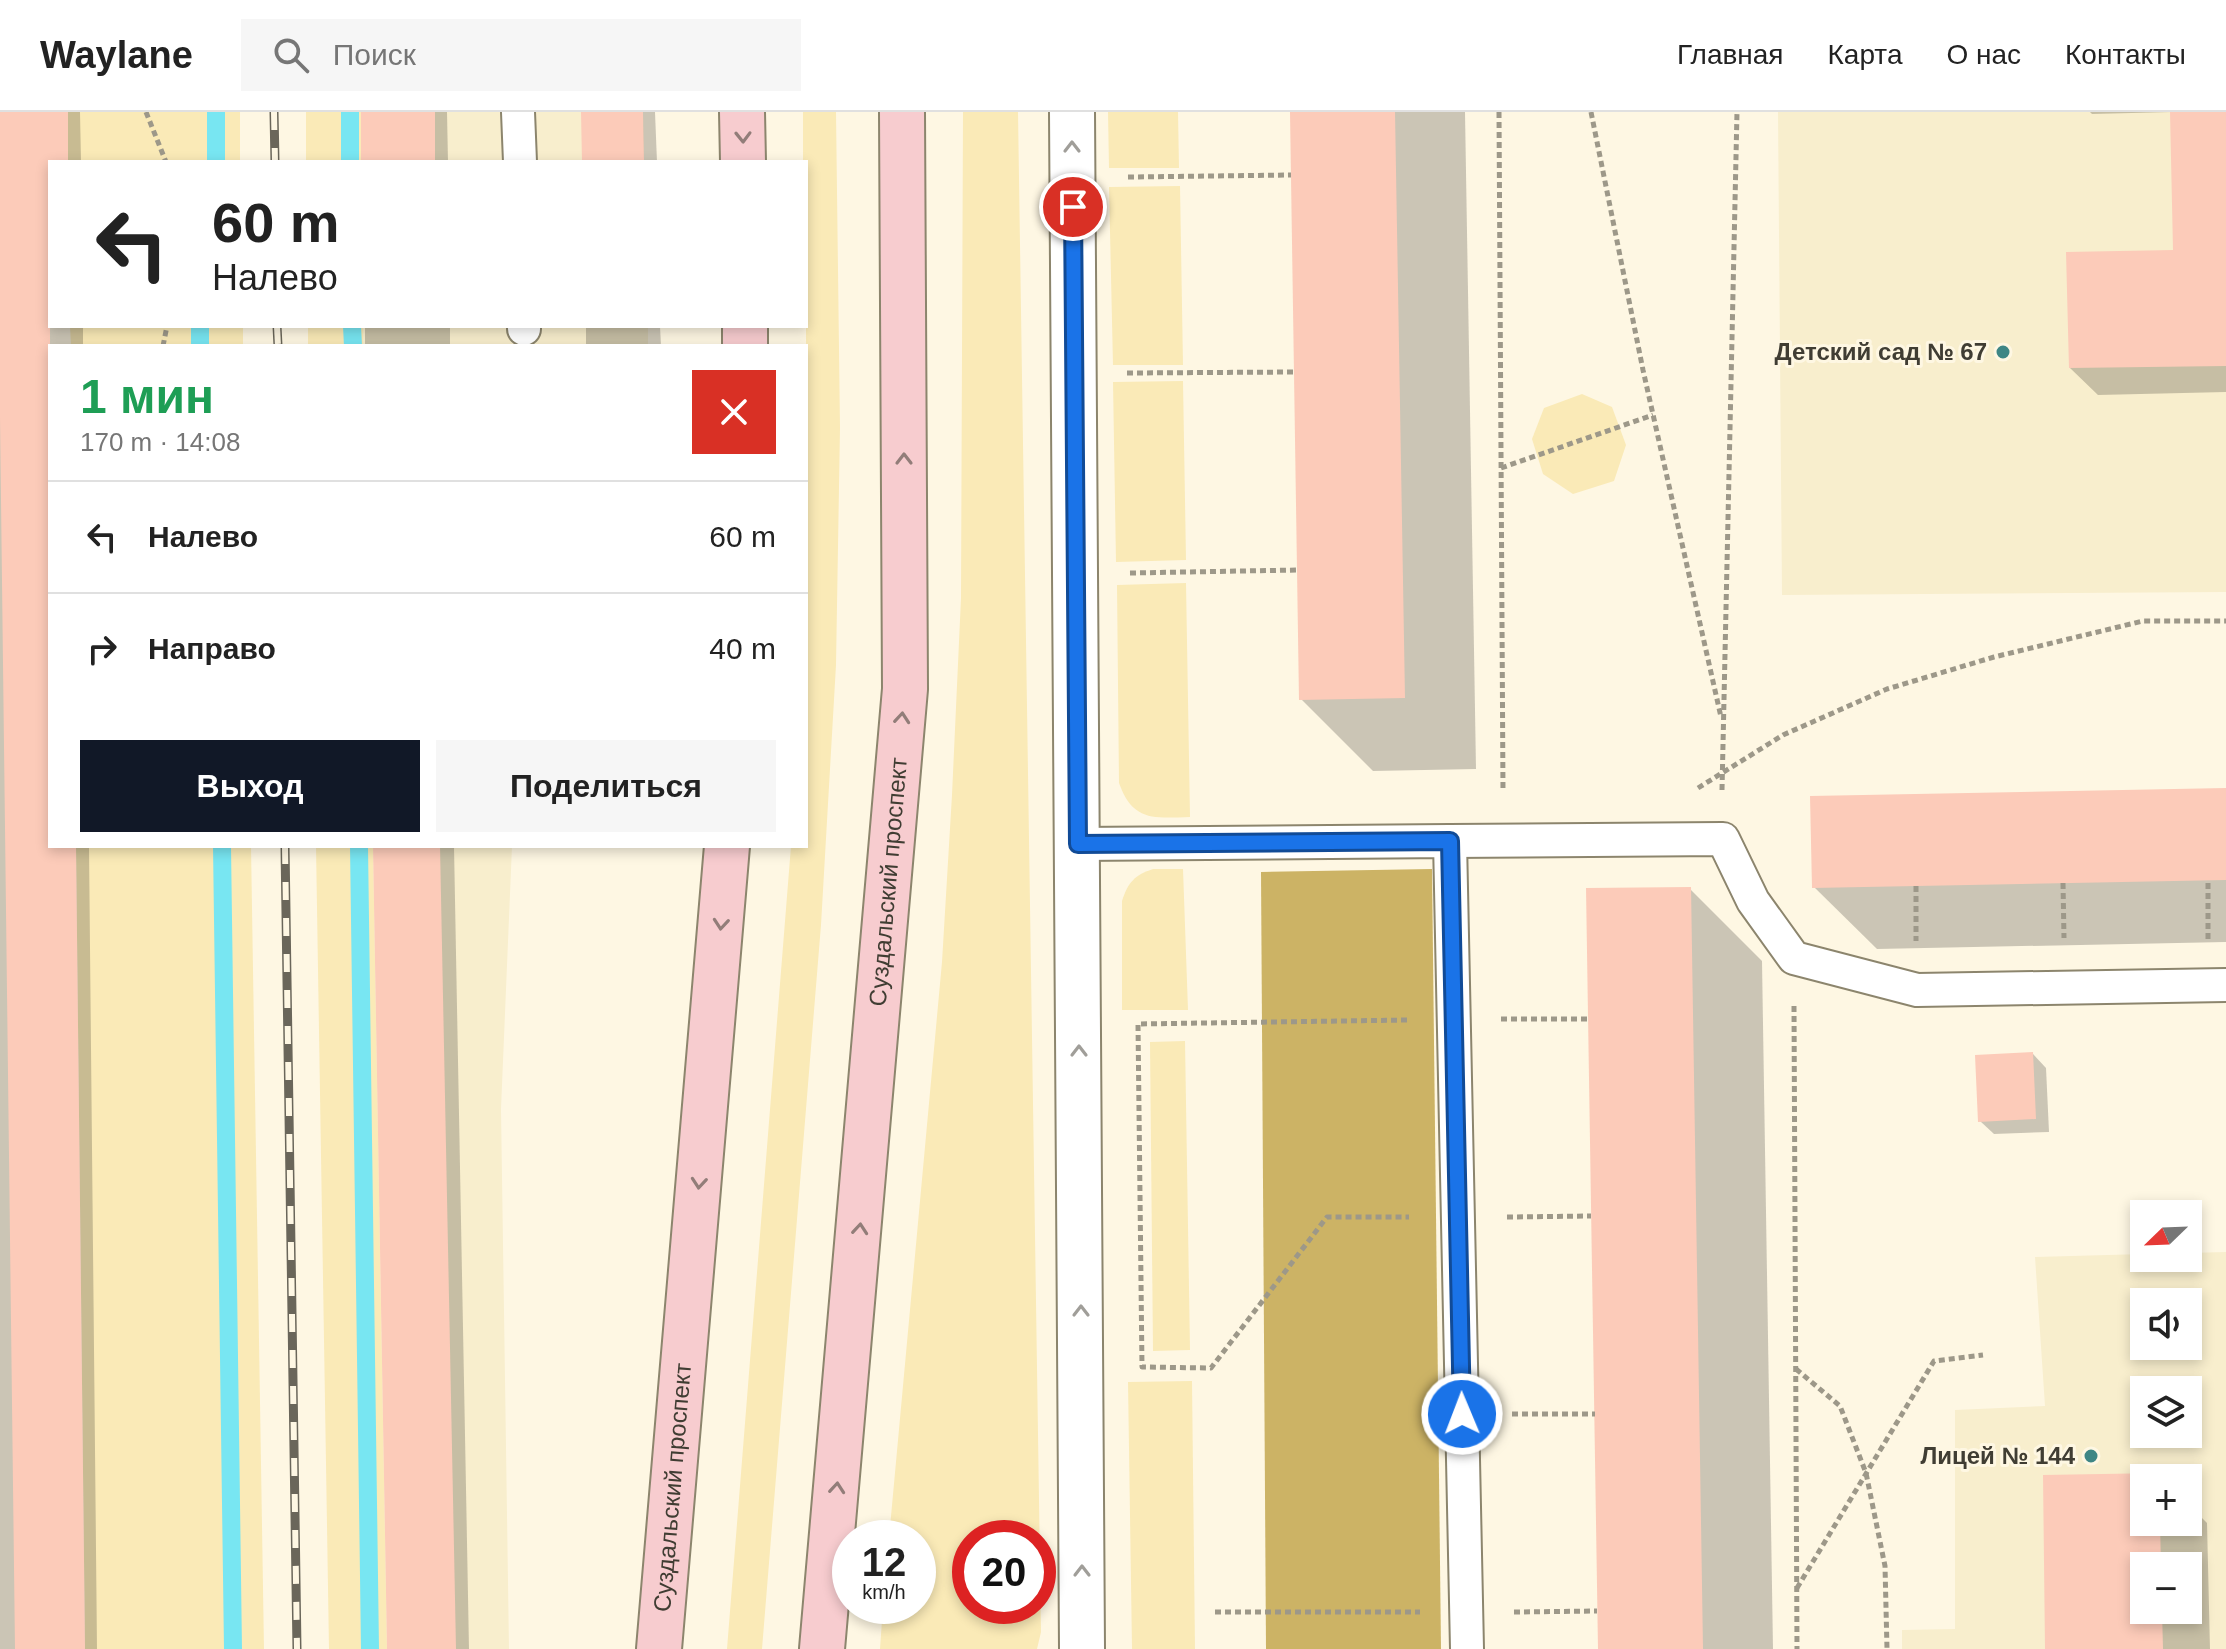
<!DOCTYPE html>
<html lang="ru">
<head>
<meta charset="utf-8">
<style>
  :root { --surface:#fff; --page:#f6f6f6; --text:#222; --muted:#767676; --line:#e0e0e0; --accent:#111827 }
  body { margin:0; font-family:Helvetica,sans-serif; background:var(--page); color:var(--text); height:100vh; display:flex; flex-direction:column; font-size:30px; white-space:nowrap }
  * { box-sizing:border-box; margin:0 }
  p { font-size:26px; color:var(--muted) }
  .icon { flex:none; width:44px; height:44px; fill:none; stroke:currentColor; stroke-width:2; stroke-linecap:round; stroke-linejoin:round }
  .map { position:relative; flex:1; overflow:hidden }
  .panel { position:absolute; left:48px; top:232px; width:760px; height:504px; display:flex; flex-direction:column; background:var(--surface); border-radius:0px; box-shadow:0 4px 12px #0003 }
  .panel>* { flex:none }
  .banner { position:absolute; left:48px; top:48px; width:760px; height:168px; border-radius:0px; box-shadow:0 4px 12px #0003; background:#fff; color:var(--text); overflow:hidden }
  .needle { width:52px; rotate:247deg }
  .controls { position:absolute; left:2130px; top:1088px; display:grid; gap:16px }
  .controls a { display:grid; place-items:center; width:72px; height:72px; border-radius:0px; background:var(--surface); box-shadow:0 4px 12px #0003; font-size:40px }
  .speed { position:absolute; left:832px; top:1408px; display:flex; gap:16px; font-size:40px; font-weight:700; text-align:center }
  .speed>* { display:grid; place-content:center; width:104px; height:104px; border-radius:50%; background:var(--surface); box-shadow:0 4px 12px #0003; line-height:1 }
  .speed small { font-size:20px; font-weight:400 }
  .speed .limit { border:12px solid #d22; background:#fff; color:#111 }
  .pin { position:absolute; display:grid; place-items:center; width:68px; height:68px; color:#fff; margin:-34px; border:4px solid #fff; border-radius:50%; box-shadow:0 2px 8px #0007 }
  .me { position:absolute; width:88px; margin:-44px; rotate:359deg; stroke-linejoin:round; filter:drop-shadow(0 0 6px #0008) }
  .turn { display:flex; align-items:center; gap:28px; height:168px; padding:0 32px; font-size:36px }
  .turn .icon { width:104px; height:104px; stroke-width:2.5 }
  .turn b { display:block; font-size:56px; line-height:68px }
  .round { display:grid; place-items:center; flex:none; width:84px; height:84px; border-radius:0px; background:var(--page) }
  .overview { display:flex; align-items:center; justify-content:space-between; height:136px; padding:0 32px }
  h1 { font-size:48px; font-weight:600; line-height:60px; color:#1e9e55 }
  .primary-button { display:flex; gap:16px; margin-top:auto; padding:16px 32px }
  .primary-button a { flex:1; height:92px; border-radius:0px; background:var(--accent); color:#fff; font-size:32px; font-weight:600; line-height:92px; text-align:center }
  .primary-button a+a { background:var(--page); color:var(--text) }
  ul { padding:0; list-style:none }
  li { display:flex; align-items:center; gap:24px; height:112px; padding:0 32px; border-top:2px solid var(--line) }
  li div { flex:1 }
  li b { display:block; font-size:30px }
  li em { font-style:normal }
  header { display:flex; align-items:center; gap:48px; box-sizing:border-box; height:112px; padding:0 40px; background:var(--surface); border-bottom:2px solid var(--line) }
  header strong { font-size:38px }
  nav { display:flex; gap:44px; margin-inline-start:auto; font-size:28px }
  .search { width:560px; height:72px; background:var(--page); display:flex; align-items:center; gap:20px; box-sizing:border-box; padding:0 28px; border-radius:0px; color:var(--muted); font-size:30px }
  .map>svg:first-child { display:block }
  .built { fill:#f8eecd; fill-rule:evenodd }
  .green { fill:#faeab7; fill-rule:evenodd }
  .forest { fill:#ccb365 }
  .shadow { fill:#0003; fill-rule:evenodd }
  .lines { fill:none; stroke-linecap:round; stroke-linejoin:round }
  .stream { stroke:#78e6f2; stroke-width:18 }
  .building { fill:#fccbb9 }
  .service-casing { stroke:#8c856d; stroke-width:36 }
  .minor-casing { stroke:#8c856d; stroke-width:48 }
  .secondary-casing { stroke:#8c856d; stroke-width:48 }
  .path { stroke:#9d9889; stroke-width:5; stroke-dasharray:6 4; stroke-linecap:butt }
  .service { stroke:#fff; stroke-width:32 }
  .minor { stroke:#fff; stroke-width:44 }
  .secondary { stroke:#f7cccf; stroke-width:44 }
  .rail-casing { stroke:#6a665a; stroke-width:9 }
  .rail { stroke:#fef7e3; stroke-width:6; stroke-dasharray:18; stroke-linecap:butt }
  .oneway { stroke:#927d79 }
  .oneway2 { stroke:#a09e99 }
  .route-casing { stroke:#114b97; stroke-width:20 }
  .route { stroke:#1a73e8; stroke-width:14 }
  .poi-dot { fill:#3e8685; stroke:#fef7e3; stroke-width:3 }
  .labels { text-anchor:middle; stroke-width:6; stroke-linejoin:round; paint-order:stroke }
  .poi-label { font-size:24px; font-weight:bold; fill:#403d33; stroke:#fef7e3; text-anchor:end }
  .street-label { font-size:24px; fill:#403d33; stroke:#fef7e3 }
</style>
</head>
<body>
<header>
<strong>Waylane</strong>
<div class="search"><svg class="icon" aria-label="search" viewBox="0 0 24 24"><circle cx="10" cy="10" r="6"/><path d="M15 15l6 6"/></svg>Поиск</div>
<nav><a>Главная</a><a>Карта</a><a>О нас</a><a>Контакты</a></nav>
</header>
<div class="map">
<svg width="2226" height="1537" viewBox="0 0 2226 1537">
  <rect width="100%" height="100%" fill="#fef7e3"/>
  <!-- built -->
  <g class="built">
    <path d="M361 0H643L644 50H361Z"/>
    <path d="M1778 0H2226V480L1782 483Z"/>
    <rect x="363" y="214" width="285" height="20"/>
    <path d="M373 734H512L501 997 509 1537H387Z"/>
    <path d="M2226 1140V1537H1902V1518L1955 1517V1298L2045 1294 2035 1145 2144 1142V1146H2188V1141ZM2144 1190H2188V1234H2144ZM2144 1278H2188V1322H2144ZM2144 1366H2188V1410H2144ZM2144 1454H2188V1498H2144Z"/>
  </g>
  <!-- green -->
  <g class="green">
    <rect x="68" y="0" width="172" height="50"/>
    <rect x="306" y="0" width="55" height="50"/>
    <path d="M803 0H836L840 316 836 553 821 813 762 1537H727L791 734H806V50H803Z"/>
    <path d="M963 0H1018L1041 1520 1037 1537H880L883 1494H918V1426H889L942 850 952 683 961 486ZM1038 1426V1494H970V1426Z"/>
    <path d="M1108 0H1178L1179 56H1109Z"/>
    <path d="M1180 74 1183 253H1113L1109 75Z"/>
    <path d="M70 214H243V234H71Z"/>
    <rect x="308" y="214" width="55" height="20"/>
    <path d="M1183 269 1186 448 1116 450 1113 270Z"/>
    <path d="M1582 282 1612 295 1626 333 1614 369 1573 382 1543 362 1532 327 1544 296Z"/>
    <path d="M1186 471 1190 705C1154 706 1133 710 1119 671L1117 473Z"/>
    <path d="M76 734H251L264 1537H85Z"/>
    <path d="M316 734H373L387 1537H329Z"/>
    <path d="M1153 757H1183L1188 898H1122V789C1128 770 1135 763 1153 757Z"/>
    <path d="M1185 929 1190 1238 1153 1239 1150 930Z"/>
    <path d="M1192 1269 1195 1537H1132L1128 1270Z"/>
  </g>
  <!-- forest -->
  <path class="forest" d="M1432 757 1441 1537H1266L1261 760Z"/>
  <!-- shadow -->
  <g class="shadow">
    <path d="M0 0H80L81 50H50V214H83V234H50V734H89L97 1537H0Z"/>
    <path d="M363 0H447L448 50H363Z"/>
    <path d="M583 0H655L657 50H584Z"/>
    <path d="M1292 0H1465L1476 657 1373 659 1301 587Z"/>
    <path d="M2090 0H2226V280L2098 283 2070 256 2175 140 2172 0 2092 2Z"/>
    <rect x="365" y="214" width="85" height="20"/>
    <path d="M586 214H660L661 234H586Z"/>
    <path d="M2226 678V830L1877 837 1814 775Z"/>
    <path d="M374 734H454L469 1537H389Z"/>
    <path d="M1690 777 1762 849 1773 1537H1600Z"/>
    <path d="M2033 942 2046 956 2049 1020 1994 1022 1980 1009Z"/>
    <path d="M2159 1363 2162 1366H2144V1410H2188V1392L2207 1411 2210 1537H2048L2045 1364ZM2144 1454H2188V1498H2144Z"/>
  </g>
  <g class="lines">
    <!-- stream -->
    <g class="stream">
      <path d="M216 0V50"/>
      <path d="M350 0V50"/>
      <path d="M352 214 353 234"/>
      <path d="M200 234V214"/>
      <path d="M222 734 233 1537"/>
      <path d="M359 734 370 1537"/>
    </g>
  </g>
  <!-- building -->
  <g class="building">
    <path d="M0 0H68V50H50V734H76L85 1537H15L0 305Z"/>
    <rect x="361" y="0" width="74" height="50"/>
    <path d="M581 0H643L644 50H582Z"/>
    <path d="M1290 0H1395L1405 586 1299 588Z"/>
    <path d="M2170 0H2226V254L2069 256 2066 140 2173 138Z"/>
    <path d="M2226 676V768L1812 776 1810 684Z"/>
    <path d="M373 734H440L456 1537H387Z"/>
    <path d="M1691 775 1703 1537H1598L1586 776Z"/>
    <path d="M2033 940 2036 1007 1978 1010 1975 943Z"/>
    <path d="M2160 1361V1366H2144V1410H2160L2161 1454H2144V1498H2162L2163 1537H2045L2043 1363Z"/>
  </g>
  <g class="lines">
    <defs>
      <g id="service">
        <path d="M518 0 520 50"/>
        <path d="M524 214V217"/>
        <path d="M1450 729 1723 727 1753 789 1794 846 1917 878 2226 873"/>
        <path d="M1078 732 1450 729 1467 1537"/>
      </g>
      <path id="minor" d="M1072 0 1082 1537"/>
      <g id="secondary">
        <path d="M742 0 743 50"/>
        <path d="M745 214V234"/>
        <path id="s1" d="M659 1537 727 734"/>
        <path id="s2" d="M822 1537 905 577 902 0"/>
      </g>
    </defs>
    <!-- service casing -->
    <use href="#service" class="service-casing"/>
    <!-- minor casing -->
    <use href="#minor" class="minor-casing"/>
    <!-- secondary casing -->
    <use href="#secondary" class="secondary-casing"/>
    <!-- path -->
    <g class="path">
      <path d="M146 0 166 50"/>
      <path d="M1499 0 1503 680"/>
      <path d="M1591 0 1643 258 1721 605"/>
      <path d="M1128 65 1291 63"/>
      <path d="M163 234 167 214"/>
      <path d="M1127 261 1294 260"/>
      <path d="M1501 356 1653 303"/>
      <path d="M1130 461 1297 458"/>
      <path d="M1698 676 1783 623 1887 577 1994 545 2143 509H2226"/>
      <path d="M1722 678 1737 0"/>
      <path d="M2063 771 2064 826"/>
      <path d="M1916 774V829"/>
      <path d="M2208 827V768"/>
      <path d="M1794 894 1797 1537"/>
      <path d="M1501 907H1588"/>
      <path d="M1407 908 1138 912 1142 1255 1211 1256 1327 1105H1409"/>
      <path d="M1507 1105 1591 1104"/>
      <path d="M1796 1257 1840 1294 1866 1361 1885 1454 1887 1537"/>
      <path d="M1512 1302H1595"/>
      <path d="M1797 1476 1934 1249 1983 1243"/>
      <path d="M1215 1500H1420"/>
      <path d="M1514 1500 1597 1499"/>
    </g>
    <!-- service -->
    <use href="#service" class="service"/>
    <!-- minor -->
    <use href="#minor" class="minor"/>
    <!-- secondary -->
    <use href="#secondary" class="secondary"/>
    <defs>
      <g id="rail">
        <path d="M274 0 275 50"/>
        <path d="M277 214 278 234"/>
        <path d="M285 734 297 1537"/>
      </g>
    </defs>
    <!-- rail casing -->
    <use href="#rail" class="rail-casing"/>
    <!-- rail -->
    <use href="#rail" class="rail"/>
  </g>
  <!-- one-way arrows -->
  <defs><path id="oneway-chevron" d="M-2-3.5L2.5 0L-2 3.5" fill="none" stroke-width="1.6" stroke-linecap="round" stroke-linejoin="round" transform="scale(2)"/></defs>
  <g class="oneway">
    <use href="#oneway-chevron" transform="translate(743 25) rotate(89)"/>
    <use href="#oneway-chevron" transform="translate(904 347) rotate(-90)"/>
    <use href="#oneway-chevron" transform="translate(902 606) rotate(-85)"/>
    <use href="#oneway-chevron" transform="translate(721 812) rotate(95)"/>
    <use href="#oneway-chevron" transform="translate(699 1071) rotate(95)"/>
    <use href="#oneway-chevron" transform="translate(860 1117) rotate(-85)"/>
    <use href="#oneway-chevron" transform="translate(837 1376) rotate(-85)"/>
  </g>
  <g class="oneway2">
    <use href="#oneway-chevron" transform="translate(1072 35) rotate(-90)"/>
    <use href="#oneway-chevron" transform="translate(1079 939) rotate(-90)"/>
    <use href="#oneway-chevron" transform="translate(1081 1199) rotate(-90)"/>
    <use href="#oneway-chevron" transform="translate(1082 1459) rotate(-90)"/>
  </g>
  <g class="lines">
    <defs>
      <path id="route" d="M1073 95 1078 732 1450 729 1462 1302"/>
    </defs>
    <!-- route casing -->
    <use href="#route" class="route-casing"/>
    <!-- route -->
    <use href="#route" class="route"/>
  </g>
  <!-- markers -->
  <g class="poi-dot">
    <circle cx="2003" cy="240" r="8"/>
    <circle cx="2091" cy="1344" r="8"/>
  </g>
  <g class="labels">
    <!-- poi labels -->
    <g class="poi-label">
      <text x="1987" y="248">Детский сад № 67</text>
      <text x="2075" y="1352">Лицей № 144</text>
    </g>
    <!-- street labels -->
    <g class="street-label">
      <text dy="8" stroke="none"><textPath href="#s2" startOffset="770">Суздальский проспект</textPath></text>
      <text dy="8" stroke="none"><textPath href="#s1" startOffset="162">Суздальский проспект</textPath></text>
    </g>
  </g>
</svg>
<div class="controls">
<a><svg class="needle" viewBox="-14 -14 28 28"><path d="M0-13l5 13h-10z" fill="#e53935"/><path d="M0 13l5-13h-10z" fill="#767676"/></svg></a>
<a><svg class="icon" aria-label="sound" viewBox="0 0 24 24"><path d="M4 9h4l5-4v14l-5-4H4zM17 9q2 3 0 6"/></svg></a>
<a><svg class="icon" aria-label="layers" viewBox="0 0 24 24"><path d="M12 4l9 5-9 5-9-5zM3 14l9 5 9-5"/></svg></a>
<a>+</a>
<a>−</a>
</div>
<div class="speed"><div>12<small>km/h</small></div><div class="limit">20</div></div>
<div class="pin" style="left:1073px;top:95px;background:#d93025"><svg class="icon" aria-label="arrive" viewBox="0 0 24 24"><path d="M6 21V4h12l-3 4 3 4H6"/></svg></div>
<svg class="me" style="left:1462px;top:1302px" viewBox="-20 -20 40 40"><circle r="17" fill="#1a73e8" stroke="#fff" stroke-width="3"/><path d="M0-11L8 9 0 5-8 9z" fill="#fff"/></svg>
<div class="banner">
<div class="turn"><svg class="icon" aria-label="left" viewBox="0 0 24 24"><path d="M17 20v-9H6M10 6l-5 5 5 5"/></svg><div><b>60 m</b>Налево</div></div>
</div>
<section class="panel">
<div class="overview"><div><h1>1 мин</h1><p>170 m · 14:08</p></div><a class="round" style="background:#d93025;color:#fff"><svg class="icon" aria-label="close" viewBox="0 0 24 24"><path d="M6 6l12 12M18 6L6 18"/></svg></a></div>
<ul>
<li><svg class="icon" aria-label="left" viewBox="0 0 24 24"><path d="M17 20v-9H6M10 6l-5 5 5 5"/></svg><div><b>Налево</b></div><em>60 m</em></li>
<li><svg class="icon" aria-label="right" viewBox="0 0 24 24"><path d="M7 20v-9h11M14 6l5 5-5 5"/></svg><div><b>Направо</b></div><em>40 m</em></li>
</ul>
<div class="primary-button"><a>Выход</a><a>Поделиться</a></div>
</section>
</div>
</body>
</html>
